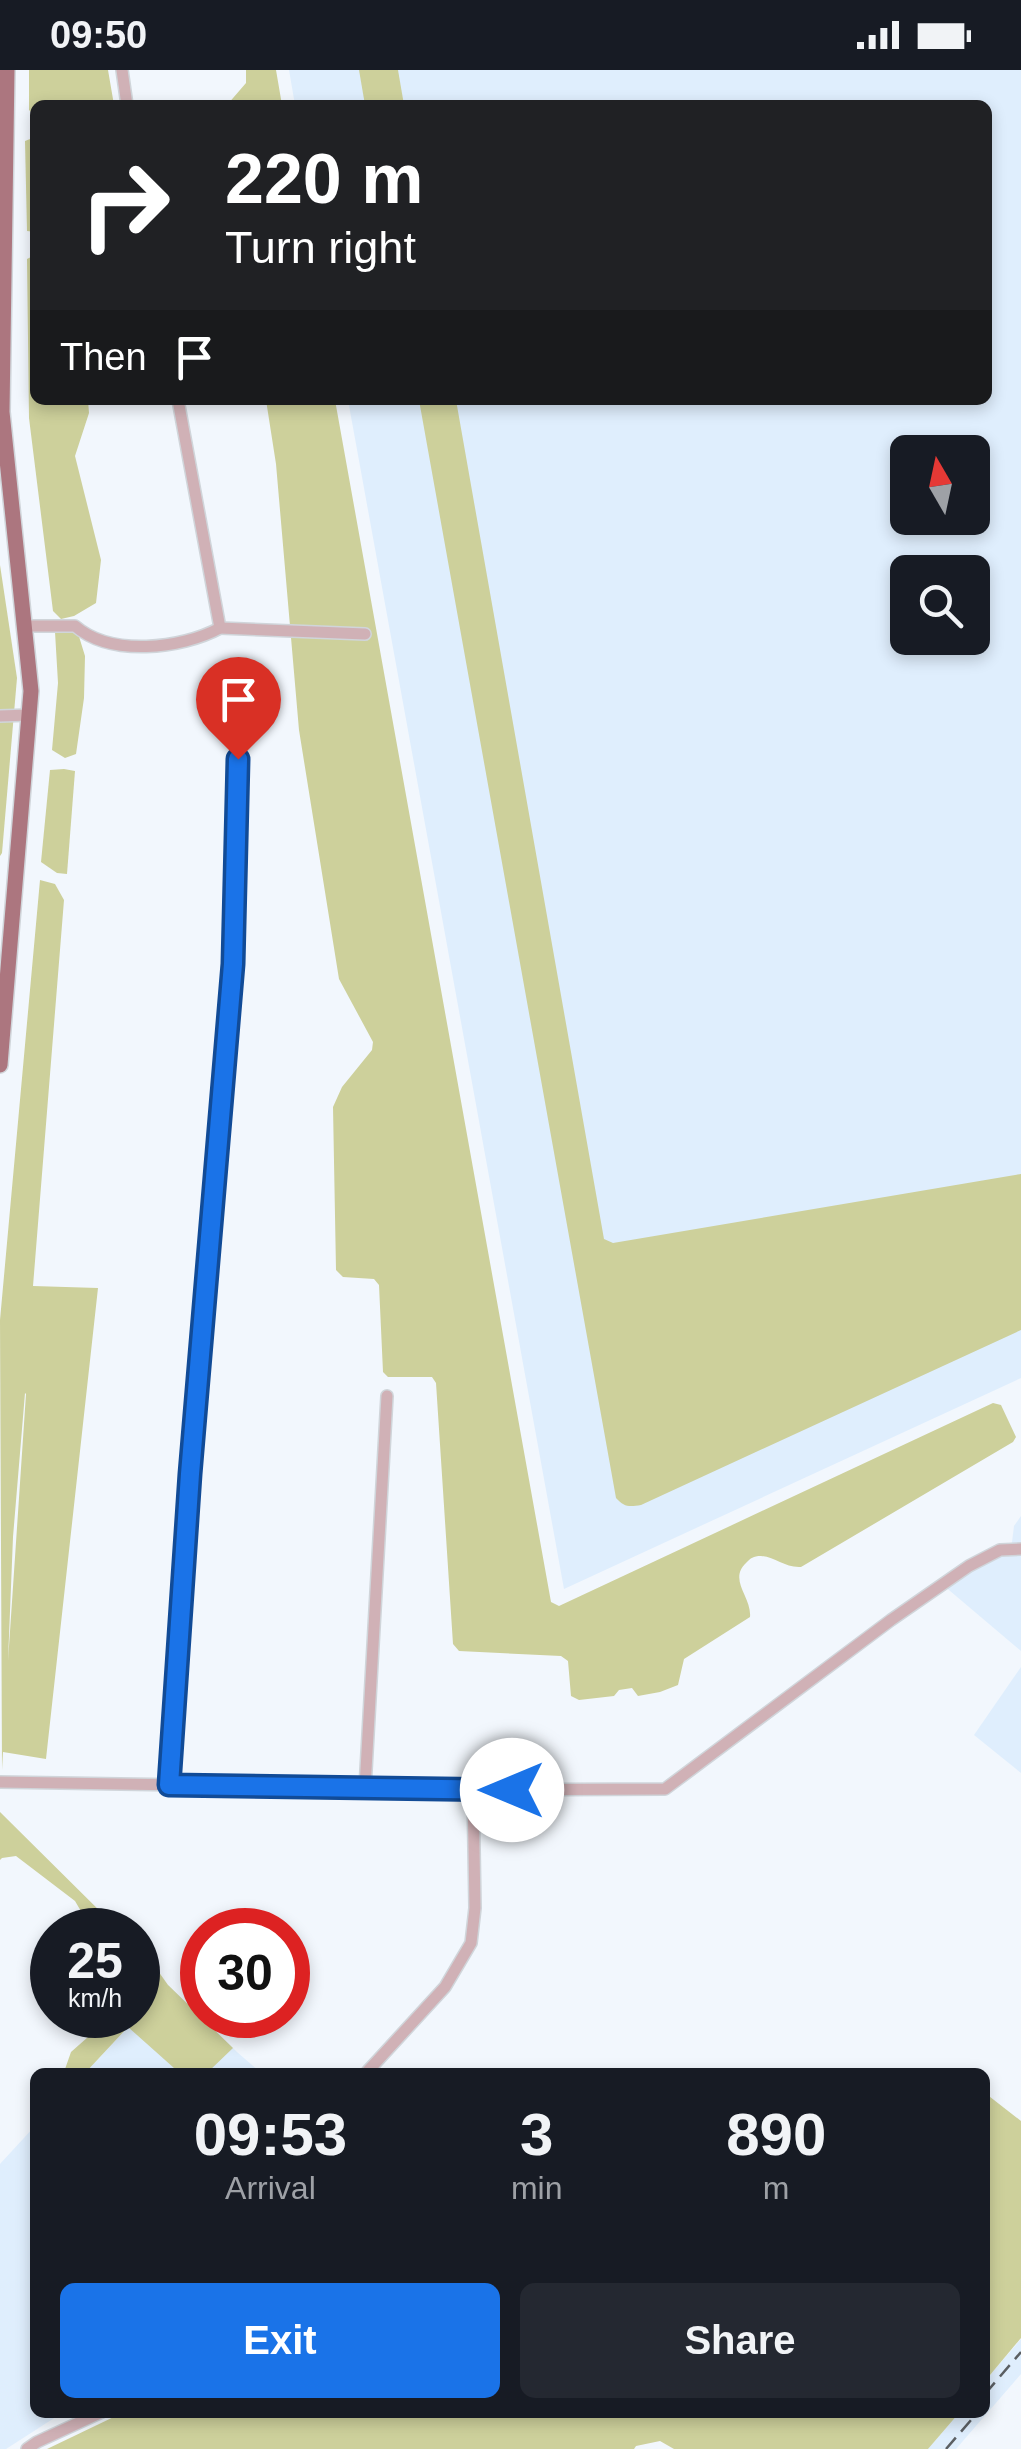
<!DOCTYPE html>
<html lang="en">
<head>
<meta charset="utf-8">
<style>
  :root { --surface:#171b24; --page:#242831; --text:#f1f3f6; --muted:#9ea1a6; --accent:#1a73e8 }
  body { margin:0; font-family:Arial,sans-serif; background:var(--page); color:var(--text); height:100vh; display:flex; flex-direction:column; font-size:38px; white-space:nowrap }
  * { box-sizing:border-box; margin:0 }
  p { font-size:32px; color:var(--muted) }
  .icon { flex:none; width:55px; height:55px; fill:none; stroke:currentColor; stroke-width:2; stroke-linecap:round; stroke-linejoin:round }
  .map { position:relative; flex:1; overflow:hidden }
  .sheet { position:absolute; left:30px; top:1998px; width:960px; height:350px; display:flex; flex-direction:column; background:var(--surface); border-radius:15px; box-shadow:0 5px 15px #0003 }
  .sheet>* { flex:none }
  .hud { position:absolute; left:30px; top:30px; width:962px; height:305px; border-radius:15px; box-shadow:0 5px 15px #0003; background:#202124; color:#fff; overflow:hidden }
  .needle { width:65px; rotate:351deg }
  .tools { position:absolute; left:890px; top:365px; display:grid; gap:20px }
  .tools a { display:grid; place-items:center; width:100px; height:100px; border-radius:15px; background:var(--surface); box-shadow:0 5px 15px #0003; font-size:50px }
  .speed { position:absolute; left:30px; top:1838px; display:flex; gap:20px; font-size:50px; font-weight:700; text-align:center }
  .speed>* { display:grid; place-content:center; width:130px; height:130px; border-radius:50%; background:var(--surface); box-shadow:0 5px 15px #0003; line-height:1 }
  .speed small { font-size:25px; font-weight:400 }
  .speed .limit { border:15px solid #d22; background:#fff; color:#111 }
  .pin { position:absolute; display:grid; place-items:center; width:85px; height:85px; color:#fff; margin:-102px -42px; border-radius:50% 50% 50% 0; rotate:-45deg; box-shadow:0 0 10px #0007 }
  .pin .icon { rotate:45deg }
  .me { position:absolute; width:110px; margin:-55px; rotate:270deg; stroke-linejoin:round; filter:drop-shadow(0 0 8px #0008) }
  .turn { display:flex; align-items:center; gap:35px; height:210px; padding:0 30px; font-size:45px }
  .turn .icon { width:130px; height:130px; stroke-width:2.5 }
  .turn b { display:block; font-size:70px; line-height:85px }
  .then { display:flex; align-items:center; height:95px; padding:0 30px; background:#0003; gap:20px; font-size:38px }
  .eta { display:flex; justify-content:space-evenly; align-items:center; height:170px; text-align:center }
  .eta b { font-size:60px; font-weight:700; line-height:70px }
  .primary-button { display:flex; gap:20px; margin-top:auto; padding:20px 30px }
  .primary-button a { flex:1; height:115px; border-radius:15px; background:var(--accent); color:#fff; font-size:40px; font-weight:700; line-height:115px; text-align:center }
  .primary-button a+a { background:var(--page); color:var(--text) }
  .status { display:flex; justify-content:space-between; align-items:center; height:70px; padding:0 50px; background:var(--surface); direction:ltr }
  .status svg { height:28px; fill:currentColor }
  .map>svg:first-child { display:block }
  .built { fill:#dfeefd; fill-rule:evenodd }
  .green { fill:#cdd09b; fill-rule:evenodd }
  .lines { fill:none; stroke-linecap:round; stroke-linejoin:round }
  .minor-casing { stroke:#d0d5da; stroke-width:14 }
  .major-casing { stroke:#d0d5da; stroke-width:18 }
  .minor { stroke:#d0b1b6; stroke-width:11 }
  .major { stroke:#ac767f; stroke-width:15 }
  .rail { stroke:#5b5f63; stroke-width:2.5; stroke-dasharray:15 8; stroke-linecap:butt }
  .route-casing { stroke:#114b97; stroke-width:25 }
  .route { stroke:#1a73e8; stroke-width:18 }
</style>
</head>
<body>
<div class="status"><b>09:50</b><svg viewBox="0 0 49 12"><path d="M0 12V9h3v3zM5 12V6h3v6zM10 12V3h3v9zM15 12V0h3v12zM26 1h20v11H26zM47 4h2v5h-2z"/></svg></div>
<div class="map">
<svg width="1021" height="2379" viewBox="0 0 1021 2379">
  <rect width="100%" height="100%" fill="#f2f7fd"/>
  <!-- built -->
  <g class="built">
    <path d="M289 0H1021V1308L564 1519 348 330H988V35H295ZM908 382H972V448H908ZM908 502H972V568H908Z"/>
    <path d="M1021 1446V1581L943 1515 1011 1480 1014 1456Z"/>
    <path d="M1021 1597V1703L974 1665Z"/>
    <path d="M168 1915 237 1982 260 2002H86Z"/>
    <path d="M35 2056V2342L62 2343 6 2379H0V2094Z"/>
    <path d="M1021 2269V2304L956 2379H928L959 2343 985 2342V2311Z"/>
  </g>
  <!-- green -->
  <g class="green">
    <path d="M29 0H108L114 35H79L77 31 72 35H35V46L29 40Z"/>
    <path d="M246 0H276L282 35H227L246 13Z"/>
    <path d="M359 0H398L404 35H365Z"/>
    <path d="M35 67V162L27 161 25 71Z"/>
    <path d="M35 185V330H88L89 343 75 386 101 490 96 533 74 546 61 549 53 541 29 348 27 189Z"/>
    <path d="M266 330H335L551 1532 559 1536 993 1333 1001 1335 1016 1367 1013 1372 801 1497C785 1498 775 1487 761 1486 753 1486 751 1488 746 1493 728 1510 752 1527 750 1547L684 1589 678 1615 660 1622 638 1626 632 1618 619 1620 614 1626 579 1630 571 1626 568 1591 561 1586 459 1581 453 1574 436 1313 432 1307H388L383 1302 379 1215 374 1209 343 1207 336 1200 333 1037 342 1017 372 980 373 972 339 909 299 660 276 394Z"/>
    <path d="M419 330H456L604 1169 613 1173 1021 1104V1260L641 1435C629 1437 624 1437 616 1428Z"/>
    <path d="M0 495 17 608 2 783 0 786Z"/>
    <path d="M77 560 85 586 84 628 76 684 65 688 52 680 58 613 55 562Z"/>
    <path d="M64 699 75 701 67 804 57 803 41 792 50 700Z"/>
    <path d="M40 810 55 814 64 830 33 1216 98 1218 46 1689 3 1682 2 1700 0 1250ZM25 1323 26 1324 8 1591 13 1467Z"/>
    <path d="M0 1742 119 1860H92L75 1831 16 1786 2 1788 0 1790Z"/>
    <path d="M138 1878 151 1891 168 1915 233 1978 208 2002H171L174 1998 128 1957 86 2002H64L71 1982 113 1945H138V1924L142 1909 138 1904Z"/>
    <path d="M985 2023 1021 2051V2268L985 2311Z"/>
    <path d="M122 2343V2342L959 2343 928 2379H674L660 2371 636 2376 634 2379H47Z"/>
  </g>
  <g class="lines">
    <defs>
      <g id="minor">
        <path d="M122 0 127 35"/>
        <path d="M26 556H75C111 587 181 579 220 558L178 330"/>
        <path d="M220 558 365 564"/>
        <path d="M0 646 30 645"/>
        <path d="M0 1712 473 1720 665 1719 891 1550 969 1496 1000 1480 1021 1479"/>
        <path d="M169 1715 190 1404 233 895 238 689"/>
        <path d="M365 1718 387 1326"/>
        <path d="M367 2002 445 1917 471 1873 475 1838 473 1720"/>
        <path d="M27 2379 37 2372 102 2342"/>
      </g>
      <path id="major" d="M0 995 31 621 2 342 7 0"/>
    </defs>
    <!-- minor casing -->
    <use href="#minor" class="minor-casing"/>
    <!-- major casing -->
    <use href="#major" class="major-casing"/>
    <!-- minor -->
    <use href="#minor" class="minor"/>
    <!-- major -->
    <use href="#major" class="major"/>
    <!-- rail -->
    <g class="rail">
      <path d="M985 2324 1021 2282"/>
      <path d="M946 2379 978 2342"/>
    </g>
  </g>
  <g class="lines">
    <defs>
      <path id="route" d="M238 689 233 894 190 1404 169 1715 512 1720"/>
    </defs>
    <!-- route casing -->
    <use href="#route" class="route-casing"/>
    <!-- route -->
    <use href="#route" class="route"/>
  </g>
</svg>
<div class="tools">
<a><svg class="needle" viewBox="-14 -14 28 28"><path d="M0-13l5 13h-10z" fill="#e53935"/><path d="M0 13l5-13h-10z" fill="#9ea1a6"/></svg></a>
<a><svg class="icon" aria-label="search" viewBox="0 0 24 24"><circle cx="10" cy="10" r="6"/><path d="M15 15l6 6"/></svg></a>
</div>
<div class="speed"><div>25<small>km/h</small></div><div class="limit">30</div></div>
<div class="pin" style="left:238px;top:689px;background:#d93025"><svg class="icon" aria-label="arrive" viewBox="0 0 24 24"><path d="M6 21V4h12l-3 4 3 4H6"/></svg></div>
<svg class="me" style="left:512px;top:1720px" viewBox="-20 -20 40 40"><circle r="19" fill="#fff"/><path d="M0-13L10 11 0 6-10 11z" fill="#1a73e8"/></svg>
<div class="hud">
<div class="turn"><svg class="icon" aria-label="right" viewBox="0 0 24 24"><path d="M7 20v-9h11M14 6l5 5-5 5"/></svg><div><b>220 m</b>Turn right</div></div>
<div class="then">Then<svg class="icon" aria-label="arrive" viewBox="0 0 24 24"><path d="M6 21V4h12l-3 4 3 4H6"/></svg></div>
</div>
<section class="sheet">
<div class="eta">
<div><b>09:53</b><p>Arrival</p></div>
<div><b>3</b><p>min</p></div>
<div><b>890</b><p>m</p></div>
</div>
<div class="primary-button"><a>Exit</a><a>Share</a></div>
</section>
</div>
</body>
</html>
